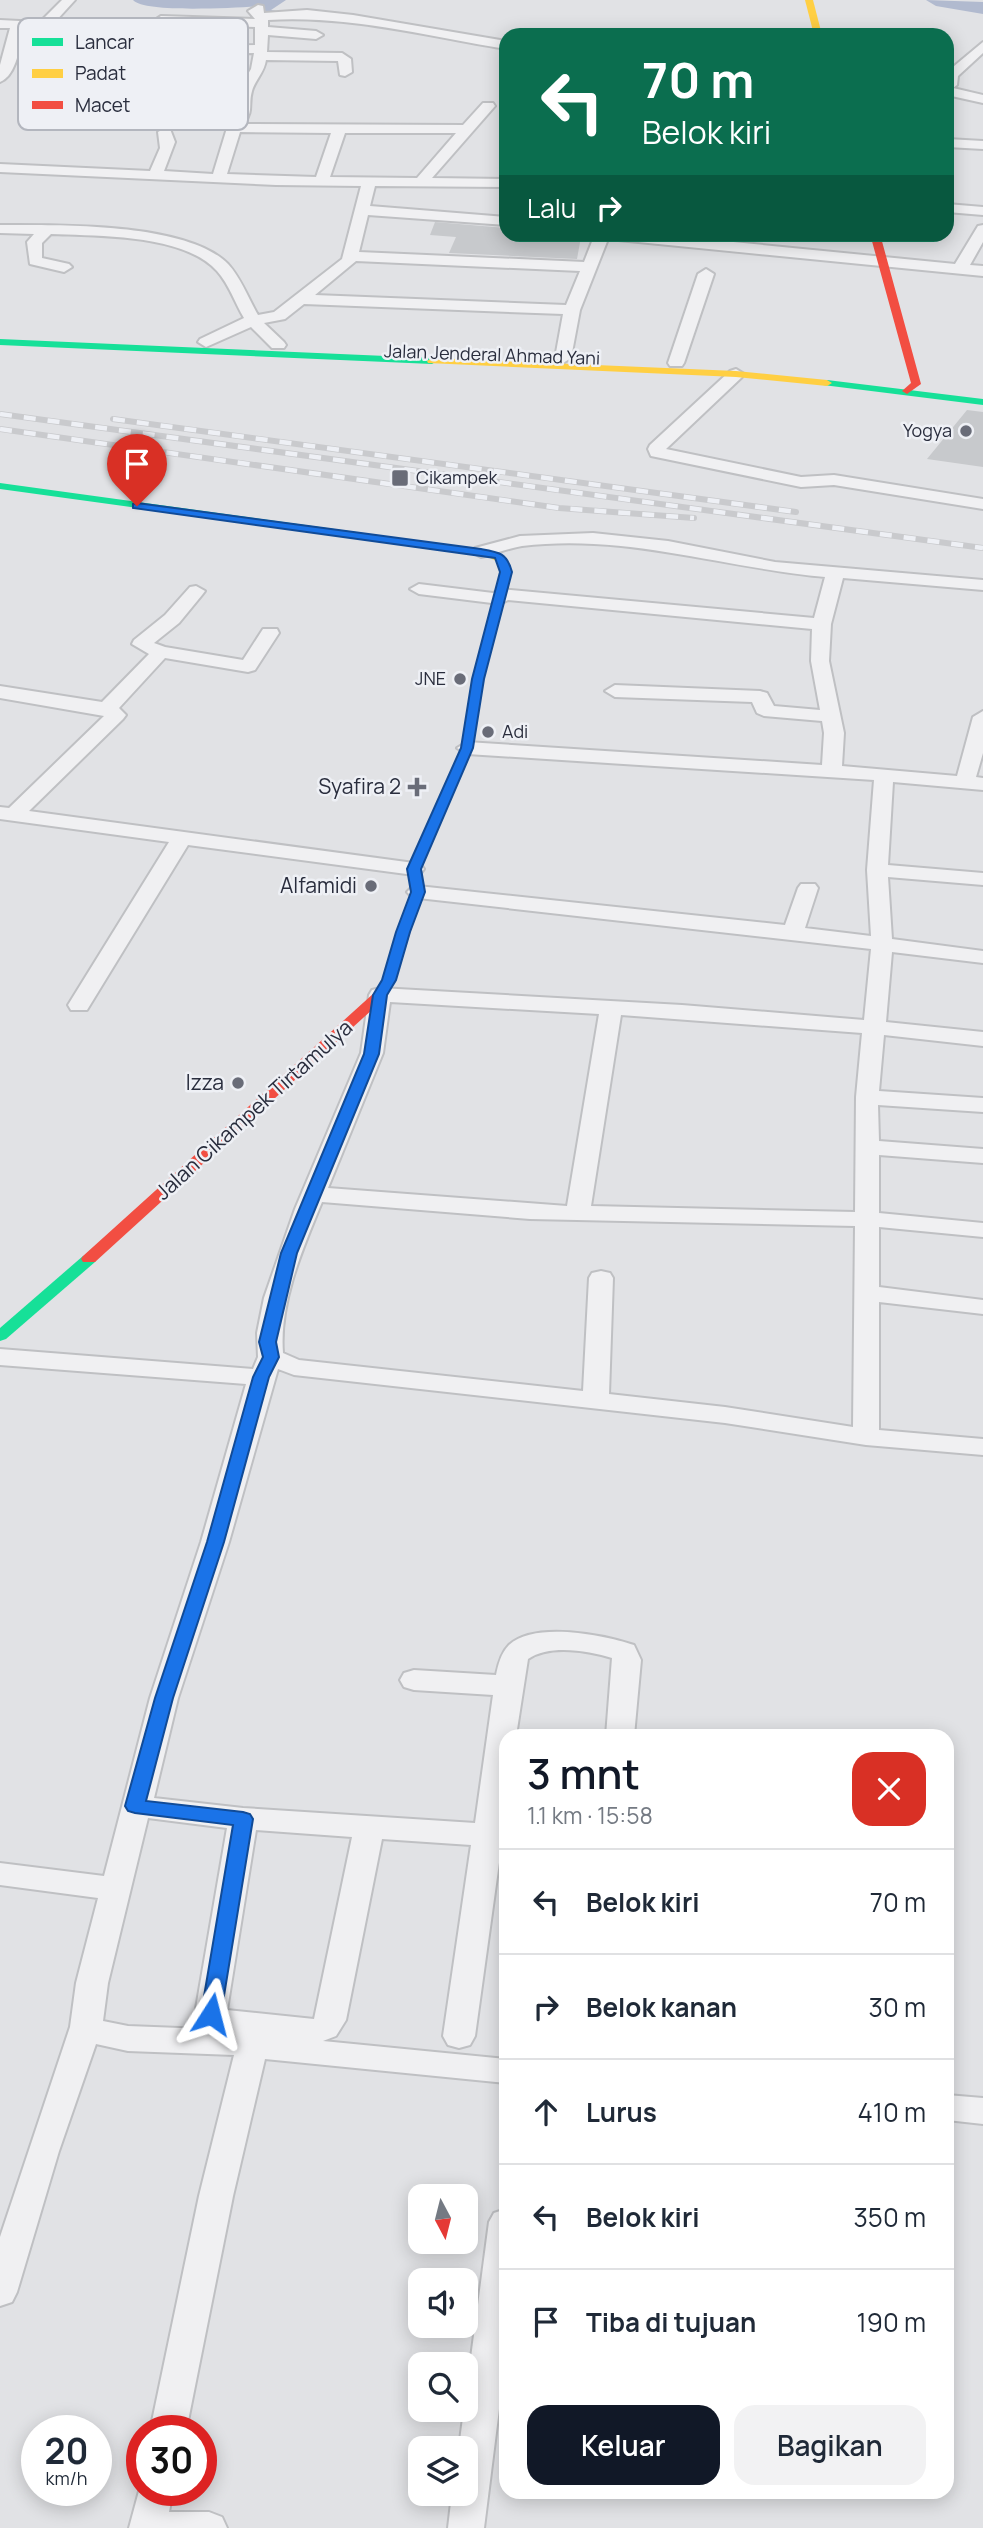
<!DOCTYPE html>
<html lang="id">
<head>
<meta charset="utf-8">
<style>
  :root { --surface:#fff; --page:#f2f2f3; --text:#1f2937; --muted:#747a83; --line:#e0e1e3; --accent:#111827 }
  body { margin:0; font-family:Manrope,sans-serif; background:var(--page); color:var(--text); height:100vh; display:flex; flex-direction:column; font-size:26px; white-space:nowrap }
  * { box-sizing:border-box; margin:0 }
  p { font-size:23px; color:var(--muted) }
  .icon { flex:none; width:38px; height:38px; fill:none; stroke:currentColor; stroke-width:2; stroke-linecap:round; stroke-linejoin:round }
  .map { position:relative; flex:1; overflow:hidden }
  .side { position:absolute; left:499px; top:1729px; width:455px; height:770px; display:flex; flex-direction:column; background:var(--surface); border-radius:21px; box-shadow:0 4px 18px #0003 }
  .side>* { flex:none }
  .banner { position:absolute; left:499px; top:28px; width:455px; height:214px; border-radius:21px; box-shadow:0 4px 18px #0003; background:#0b6e4f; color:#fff; overflow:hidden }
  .needle { width:46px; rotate:173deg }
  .tools { position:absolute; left:408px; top:2184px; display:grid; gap:14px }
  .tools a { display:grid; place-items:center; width:70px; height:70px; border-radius:14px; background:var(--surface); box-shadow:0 4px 18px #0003; font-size:35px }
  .speed { position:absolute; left:21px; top:2415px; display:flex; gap:14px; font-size:35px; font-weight:700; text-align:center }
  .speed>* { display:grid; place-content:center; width:91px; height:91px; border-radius:50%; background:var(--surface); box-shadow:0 4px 18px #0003; line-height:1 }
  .speed small { font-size:18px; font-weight:400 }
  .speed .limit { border:10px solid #d22; background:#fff; color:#111 }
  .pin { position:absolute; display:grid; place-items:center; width:60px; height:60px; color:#fff; margin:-72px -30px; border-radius:50% 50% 50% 0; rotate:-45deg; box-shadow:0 0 7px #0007 }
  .pin .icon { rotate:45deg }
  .me { position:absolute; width:77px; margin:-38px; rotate:9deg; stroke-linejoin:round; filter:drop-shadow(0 0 5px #0008) }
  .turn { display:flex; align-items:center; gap:24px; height:147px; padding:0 28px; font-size:32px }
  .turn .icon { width:91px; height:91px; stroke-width:2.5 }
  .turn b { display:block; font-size:49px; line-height:60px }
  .then { display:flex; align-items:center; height:66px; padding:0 28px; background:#0003; gap:14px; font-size:26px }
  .round { display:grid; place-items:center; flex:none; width:74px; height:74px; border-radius:21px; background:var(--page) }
  .overview { display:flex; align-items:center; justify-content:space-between; height:119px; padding:0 28px }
  h1 { font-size:42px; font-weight:600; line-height:52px; color:var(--accent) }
  .action { display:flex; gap:14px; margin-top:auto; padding:14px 28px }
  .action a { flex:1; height:80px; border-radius:21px; background:var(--accent); color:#fff; font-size:28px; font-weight:600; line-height:80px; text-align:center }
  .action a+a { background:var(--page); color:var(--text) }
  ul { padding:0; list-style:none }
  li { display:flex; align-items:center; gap:21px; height:105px; padding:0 28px; border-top:2px solid var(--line) }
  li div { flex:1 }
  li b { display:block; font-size:26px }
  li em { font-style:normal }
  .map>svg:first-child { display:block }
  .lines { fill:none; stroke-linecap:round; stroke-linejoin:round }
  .canal { fill:#b1bacf; fill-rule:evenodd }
  .river { fill:#b1bacf; fill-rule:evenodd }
  .building { fill:#c7c9cc }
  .street-casing { stroke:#bfc0c3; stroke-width:4 }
  .street { fill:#f0f0f2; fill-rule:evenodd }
  .fast { fill:#16e098; fill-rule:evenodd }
  .slow { fill:#ffcf43; fill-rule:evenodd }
  .jam { fill:#f24e42; fill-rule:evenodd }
  .rail-casing { stroke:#c9cacd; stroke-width:6 }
  .rail { stroke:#eef0f5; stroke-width:4.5; stroke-dasharray:12; stroke-linecap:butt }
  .route { fill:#1a73e8; stroke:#114b97; stroke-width:2 }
  .poi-dot { fill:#696c78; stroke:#eef0f5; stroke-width:2.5 }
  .labels { text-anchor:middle; stroke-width:5; stroke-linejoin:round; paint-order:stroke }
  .far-street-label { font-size:18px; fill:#292d3d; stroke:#eef0f5 }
  .far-poi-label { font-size:18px; fill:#292d3d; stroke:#eef0f5; text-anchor:end }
  .poi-label { font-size:21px; fill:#292d3d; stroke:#eef0f5; text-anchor:end }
  .street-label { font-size:21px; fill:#292d3d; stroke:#eef0f5 }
  .key { fill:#eef0f5; stroke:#b3b6be; stroke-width:2 }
  .key-label { font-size:19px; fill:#292d3d }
</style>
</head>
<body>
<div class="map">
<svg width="983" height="2528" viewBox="0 0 983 2528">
  <rect width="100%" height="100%" fill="#e1e2e5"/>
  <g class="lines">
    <!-- canal -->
    <path class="canal" d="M271 0H286L271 10 289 13V19L256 14V8Z"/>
    <!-- river -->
    <g class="river">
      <path d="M133 0H275L265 6C243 7 145 14 133 0Z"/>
      <path d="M926 0 983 2V14L936 6Z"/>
    </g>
  </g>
  <!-- building -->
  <g class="building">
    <path d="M435 222 506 228V234L581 237 577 259 449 253 456 237 430 235Z"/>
    <path d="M967 410 983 412V467L927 459Z"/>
  </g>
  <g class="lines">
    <defs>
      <g id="street">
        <path d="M62 0H75L54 23 70 24V30L23 29C20 45 17 75 0 82V65L10 28H0V20L40 22Z"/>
        <path d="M258 5 263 6 264 13 307 10 353 15 506 41V49C427 36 347 15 268 20V27L316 31 323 35 316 39 268 35 267 52 342 53 351 59 352 72 345 76 340 75 338 61 266 60C264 73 255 80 252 91 248 105 254 110 244 124L463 125 483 103H493L495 106 432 178 506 179V187L375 186 370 206 506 217V225L368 215 359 252 584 262 595 234H652L955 264 978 226 983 225V242L970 265 983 266V276L608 239 580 310 571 358 563 363 555 358 563 314 304 304 285 319 264 323 284 342 286 345 284 348H272L251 327 206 347 198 342 200 339 244 318C235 303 229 284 217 271 184 234 97 236 51 234L42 243V258L69 264 72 267 64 272 30 264 27 242 34 234 0 233V225C56 225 187 222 228 264 241 278 248 298 258 315L274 312 342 259 361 186 276 185 0 172V164L150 171 160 148 158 132 165 128 170 129 175 142 164 171 213 174 227 128 237 114 238 91 251 69 254 53 203 54 133 61 126 57 133 53 203 46 255 45V27L161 24 155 20 161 16 255 19 248 11ZM240 132 331 133 316 177 227 174ZM345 133H456L417 178 330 177ZM356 261 580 271 566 305 315 295Z"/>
        <path d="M983 42V53L958 76 957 85 953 88 983 95V103L947 95V72Z"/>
        <path d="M947 139 983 141V149L947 147Z"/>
        <path d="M947 204 983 207V215L947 212Z"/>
        <path d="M706 269 714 274 684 363 682 366H670L668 363 698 274Z"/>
        <path d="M736 369 744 374 742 377 666 449 801 477 834 475 983 499V509L834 485 801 487 651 456 648 449 650 445 730 371Z"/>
        <path d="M593 533 668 541 775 562 983 580V590L843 578 831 624 829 661 844 733 842 766 957 776 973 717 983 711V753L976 777 983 778V790L893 782 888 865 983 873V885L888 877 892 939 983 951V963L892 952 886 1022 983 1032V1046L884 1035 879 1091 983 1098V1112L878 1105 879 1141 983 1149V1163L879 1155V1213L983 1223V1237L879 1227V1287L983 1300V1314L879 1302V1430L983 1439V1455L866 1445 725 1423 294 1375 278 1369 229 1542 178 1698 154 1798 243 1808 475 1823 493 1695 414 1690 404 1687 400 1680 404 1673 414 1670 496 1675C498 1665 501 1653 509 1645 535 1621 604 1635 634 1645L641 1660 634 1736H606L612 1658C589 1651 550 1644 528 1659L516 1736H506V1812L475 2036 470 2045 459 2048 448 2045 443 2036 471 1845 382 1839 346 2020 336 2036 323 2041 506 2059V2083L265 2059 233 2196 186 2431H150L199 2196 234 2055 128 2051 96 2044 59 2151 17 2292 12 2302 0 2306V2237L70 2027 76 1983 98 1898 0 1885V1863L104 1876 150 1698 201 1542 246 1384 0 1365V1349L253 1369 258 1357 257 1333 264 1298 295 1209 361 1053 369 995 372 990 380 988 682 1005 864 1020 871 949 418 898 411 896 407 892 411 888 418 886 785 925 798 888 801 884H815L818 888 805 928 871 936 867 870 874 780 467 754 457 748 467 742 822 765 824 733 822 721 764 716 757 713 752 702 615 697 605 691 615 685 760 691 767 693 774 706 820 710 811 661 812 629 508 600 500 604 419 594 410 589 419 584 493 593 501 589 814 618 825 577C724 568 625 533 522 546 509 548 495 554 481 557L472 552 475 548 520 536ZM390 1002 599 1014 567 1206 328 1188 383 1053ZM621 1015 862 1033 856 1097 855 1212 591 1206ZM322 1202 530 1219 855 1226 853 1427 725 1407 609 1394 613 1278 610 1273 601 1271 592 1273 589 1278 583 1391 299 1360 283 1353C279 1302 303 1248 322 1202ZM148 1818 227 1828 195 2014 206 2029 128 2026 103 2021 108 1983ZM256 1830 352 1837 314 2019 227 2010Z"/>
        <path d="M196 586 205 591 202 595 179 623 154 643 165 647 243 660 263 629H277L279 633 255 670 248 672 165 658 119 708 126 715 123 719 29 811 414 863 421 865 424 869 421 873 414 875 188 845 87 1010H71L68 1005 169 842 0 819V807L9 808 104 716 0 698V686L102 702 149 654 132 644 134 640 165 615 190 587Z"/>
        <path d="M947 2095 983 2098V2124L947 2120Z"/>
        <path d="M506 2209V2357L503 2380 506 2379V2410L499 2409 484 2528H448L452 2494H466V2448H459L489 2222 494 2213Z"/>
        <path d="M142 2480V2490H173L169 2512H209L222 2517 227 2528H129Z"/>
      </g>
    </defs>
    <!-- street casing -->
    <use href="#street" class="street-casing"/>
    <!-- street -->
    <use href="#street" class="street"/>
    <!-- fast -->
    <g class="fast">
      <path d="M0 339 432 358 437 361 432 364 0 345Z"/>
      <path d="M827 380 983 399V405L823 385 822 383Z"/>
      <path d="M0 483 356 532 362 535 356 538 0 489Z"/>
      <path d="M89 1254 95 1256 97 1259 95 1262 6 1339 0 1341V1328L83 1256Z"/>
    </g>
    <!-- slow -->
    <g class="slow">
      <path d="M805 0H813L822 35H814Z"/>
      <path d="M432 358 736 371 827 380 832 383 827 386 736 377 428 363 427 361Z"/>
      <path d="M356 532 495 552 505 557 512 572 484 679 473 748 421 869 425 892 413 924 406 928 399 924 411 892 407 869 461 748 472 679 500 572 496 561 488 557 352 537V533Z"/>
    </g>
    <!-- jam -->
    <g class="jam">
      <path d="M870 234H880L921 384 907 394 902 391 911 383Z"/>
      <path d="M406 920 413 924 396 980 385 998 95 1262H83L81 1259 83 1256 374 993 382 980 399 924Z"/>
    </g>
    <defs>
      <g id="rail">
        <path d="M0 414 983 548"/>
        <path d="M113 419 796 512"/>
        <path d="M0 429 559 508 694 518"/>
      </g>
    </defs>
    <!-- rail casing -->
    <use href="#rail" class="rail-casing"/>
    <!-- rail -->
    <use href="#rail" class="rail"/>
  </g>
  <!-- route -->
  <path class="route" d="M137 503 481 549C499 552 507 553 512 572L484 679 473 748 421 869 425 892 410 932 396 980 387 995 379 1054 297 1253 276 1342 279 1357 269 1377 224 1542 173 1698 146 1801 243 1812 250 1814 253 1819 221 2014 218 2019 211 2021 204 2019 201 2014 233 1825 135 1813 128 1811 125 1806 155 1698 207 1542 253 1377 263 1357 259 1342 281 1253 364 1054 373 995 382 980 396 932 411 892 407 869 461 748 472 679 500 572 495 558 481 556 133 508V504Z"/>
  <!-- markers -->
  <g class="poi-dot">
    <circle cx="966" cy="431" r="7"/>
    <rect x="391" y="469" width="18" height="18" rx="3.5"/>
    <circle cx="460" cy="679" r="7"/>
    <circle cx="488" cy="732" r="7"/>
    <path d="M413.5 776.5h7v7h7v7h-7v7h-7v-7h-7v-7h7z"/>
    <circle cx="371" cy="886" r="7"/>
    <circle cx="238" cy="1083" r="7"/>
  </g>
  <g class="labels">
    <!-- far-street labels -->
    <g class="far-street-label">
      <text transform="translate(492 355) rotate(2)" y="6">Jalan Jenderal Ahmad Yani</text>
    </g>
    <!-- far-poi labels -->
    <g class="far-poi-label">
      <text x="952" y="437">Yogya</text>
      <text x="416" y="484" text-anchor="start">Cikampek</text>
      <text x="446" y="685">JNE</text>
      <text x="502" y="738" text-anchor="start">Adi</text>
    </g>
    <!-- poi labels -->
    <g class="poi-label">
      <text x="401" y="794">Syafira 2</text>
      <text x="357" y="893">Alfamidi</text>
      <text x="224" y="1090">Izza</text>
    </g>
    <!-- street labels -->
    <g class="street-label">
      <text transform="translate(254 1110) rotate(-42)" y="7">Jalan Cikampek Tirtamulya</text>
    </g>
  </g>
  <!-- legend -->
  <rect x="18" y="18" width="230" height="112" rx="10" class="key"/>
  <rect x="32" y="38" width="31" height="8" fill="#16e098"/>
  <rect x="32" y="69" width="31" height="9" fill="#ffcf43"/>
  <rect x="32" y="101" width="31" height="8" fill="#f24e42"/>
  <g class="key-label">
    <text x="75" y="49">Lancar</text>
    <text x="75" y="80">Padat</text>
    <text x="75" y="112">Macet</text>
  </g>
</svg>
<div class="tools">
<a><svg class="needle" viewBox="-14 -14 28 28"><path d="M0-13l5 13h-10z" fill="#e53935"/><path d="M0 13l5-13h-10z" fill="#747a83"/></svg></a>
<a><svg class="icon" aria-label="sound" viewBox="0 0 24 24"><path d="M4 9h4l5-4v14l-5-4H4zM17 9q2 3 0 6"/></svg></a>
<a><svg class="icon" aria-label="search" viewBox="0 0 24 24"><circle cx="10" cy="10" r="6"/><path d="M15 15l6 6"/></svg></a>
<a><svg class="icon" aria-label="layers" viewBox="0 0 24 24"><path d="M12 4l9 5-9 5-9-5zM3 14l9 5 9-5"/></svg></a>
</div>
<div class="speed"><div>20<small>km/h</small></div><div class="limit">30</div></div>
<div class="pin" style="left:137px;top:506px;background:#d93025"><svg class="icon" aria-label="arrive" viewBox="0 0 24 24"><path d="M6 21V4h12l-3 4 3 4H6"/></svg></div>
<svg class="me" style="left:211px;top:2014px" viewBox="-20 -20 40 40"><path d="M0-17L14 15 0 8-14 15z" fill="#1a73e8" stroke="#fff" stroke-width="4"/></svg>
<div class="banner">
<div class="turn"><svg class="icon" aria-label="left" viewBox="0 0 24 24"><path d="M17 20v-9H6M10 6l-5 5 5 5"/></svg><div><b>70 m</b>Belok kiri</div></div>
<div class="then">Lalu<svg class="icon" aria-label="right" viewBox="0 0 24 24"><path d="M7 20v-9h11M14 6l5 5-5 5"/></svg></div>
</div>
<section class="side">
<div class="overview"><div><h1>3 mnt</h1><p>1.1 km · 15:58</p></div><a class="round" style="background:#d93025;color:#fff"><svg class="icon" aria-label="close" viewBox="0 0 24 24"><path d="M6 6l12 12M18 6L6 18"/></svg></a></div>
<ul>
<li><svg class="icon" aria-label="left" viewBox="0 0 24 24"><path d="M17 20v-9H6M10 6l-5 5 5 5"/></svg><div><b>Belok kiri</b></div><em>70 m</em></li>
<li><svg class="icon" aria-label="right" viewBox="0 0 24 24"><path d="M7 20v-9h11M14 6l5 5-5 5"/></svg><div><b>Belok kanan</b></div><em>30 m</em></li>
<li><svg class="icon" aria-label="ahead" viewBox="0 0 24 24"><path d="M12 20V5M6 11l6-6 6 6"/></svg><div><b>Lurus</b></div><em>410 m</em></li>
<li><svg class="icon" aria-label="left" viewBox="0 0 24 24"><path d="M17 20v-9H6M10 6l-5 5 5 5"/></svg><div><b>Belok kiri</b></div><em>350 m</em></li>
<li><svg class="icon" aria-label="arrive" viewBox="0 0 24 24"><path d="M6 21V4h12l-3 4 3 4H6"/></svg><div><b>Tiba di tujuan</b></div><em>190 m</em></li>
</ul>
<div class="action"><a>Keluar</a><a>Bagikan</a></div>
</section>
</div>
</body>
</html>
